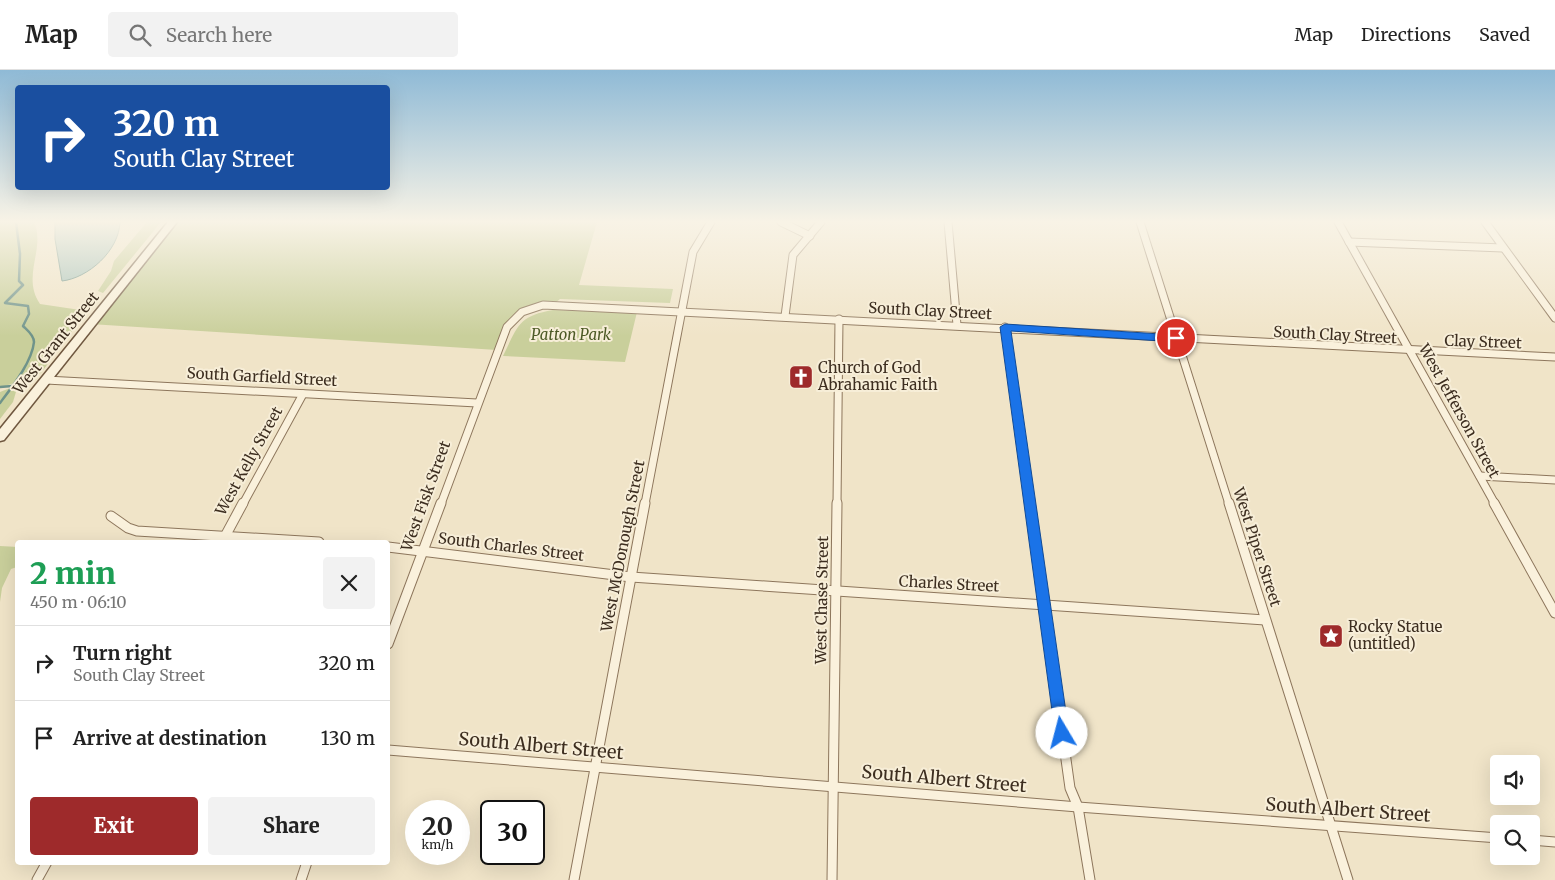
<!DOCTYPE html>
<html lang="en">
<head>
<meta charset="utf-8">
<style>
  :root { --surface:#fff; --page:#f2f2f2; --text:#222; --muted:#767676; --line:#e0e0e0; --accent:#9e2a2b }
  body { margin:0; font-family:Merriweather,serif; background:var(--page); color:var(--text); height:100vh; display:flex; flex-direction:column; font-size:19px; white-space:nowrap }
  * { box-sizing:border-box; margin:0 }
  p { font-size:16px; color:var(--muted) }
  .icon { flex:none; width:28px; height:28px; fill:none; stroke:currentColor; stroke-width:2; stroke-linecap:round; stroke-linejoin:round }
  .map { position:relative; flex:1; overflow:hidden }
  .side { position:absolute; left:15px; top:470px; width:375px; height:325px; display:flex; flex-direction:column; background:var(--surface); border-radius:5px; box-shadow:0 5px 20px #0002 }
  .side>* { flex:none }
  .hud { position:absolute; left:15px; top:15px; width:375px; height:105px; border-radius:5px; box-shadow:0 5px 20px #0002; background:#1a4fa0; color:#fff; overflow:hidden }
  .fabs { position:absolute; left:1490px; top:685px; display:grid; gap:10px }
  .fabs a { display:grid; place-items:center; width:50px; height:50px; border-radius:5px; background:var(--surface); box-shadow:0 5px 20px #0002; font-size:25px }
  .speed { position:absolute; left:405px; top:730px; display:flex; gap:10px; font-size:25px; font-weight:700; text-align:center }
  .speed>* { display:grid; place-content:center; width:65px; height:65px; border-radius:50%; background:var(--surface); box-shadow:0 5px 20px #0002; line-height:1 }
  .speed small { font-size:12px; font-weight:400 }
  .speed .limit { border:2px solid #111; border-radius:8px; background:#fff; color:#111 }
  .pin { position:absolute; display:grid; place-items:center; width:42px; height:42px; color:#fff; margin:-21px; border:2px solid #fff; border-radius:50%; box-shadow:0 1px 5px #0007 }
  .me { position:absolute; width:55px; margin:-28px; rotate:352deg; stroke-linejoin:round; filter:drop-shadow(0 0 4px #0008) }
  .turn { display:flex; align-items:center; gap:18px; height:105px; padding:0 15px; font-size:22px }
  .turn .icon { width:65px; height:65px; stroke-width:2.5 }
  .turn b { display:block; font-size:35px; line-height:42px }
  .round { display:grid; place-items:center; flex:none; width:52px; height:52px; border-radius:5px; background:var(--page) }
  .headline { display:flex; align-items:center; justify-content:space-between; height:85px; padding:0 15px }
  h1 { font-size:30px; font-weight:800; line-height:38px; color:#1e9e55 }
  .action { display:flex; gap:10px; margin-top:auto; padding:10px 15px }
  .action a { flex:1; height:58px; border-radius:5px; background:var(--accent); color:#fff; font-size:20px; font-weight:800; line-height:58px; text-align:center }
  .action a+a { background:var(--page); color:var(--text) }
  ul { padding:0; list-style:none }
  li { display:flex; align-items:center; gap:15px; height:75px; padding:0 15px; border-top:1px solid var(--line) }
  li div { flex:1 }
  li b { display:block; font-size:19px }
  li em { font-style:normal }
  header { display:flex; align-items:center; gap:30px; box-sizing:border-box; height:70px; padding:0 25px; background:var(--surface); border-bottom:1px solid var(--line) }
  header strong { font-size:24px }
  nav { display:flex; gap:28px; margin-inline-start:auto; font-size:18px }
  .search { width:350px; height:45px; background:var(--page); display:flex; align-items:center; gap:12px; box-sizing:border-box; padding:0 18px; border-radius:5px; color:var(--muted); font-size:19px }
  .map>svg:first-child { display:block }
  .green { fill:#c9cf9b }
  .water { fill:#a9c4bc; stroke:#6f938a }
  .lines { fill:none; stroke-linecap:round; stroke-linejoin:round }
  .stream { stroke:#6f938a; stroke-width:2.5 }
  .street-far1-casing { stroke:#8d765c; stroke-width:9 }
  .street-casing { stroke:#8d765c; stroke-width:11 }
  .secondary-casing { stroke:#6f573f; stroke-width:3 }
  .street-far1 { stroke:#faf1dc; stroke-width:7 }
  .street { stroke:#faf1dc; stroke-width:9 }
  .secondary { fill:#faf1dc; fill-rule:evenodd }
  .route { fill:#1a73e8; stroke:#114b97 }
  .labels { text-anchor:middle; stroke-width:4; stroke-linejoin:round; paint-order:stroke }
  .street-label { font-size:15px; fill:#3d2e20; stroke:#f7eed8 }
  .park-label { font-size:15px; font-style:italic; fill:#4d5a26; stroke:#f7eed8 }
  .poi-label { font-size:15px; fill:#3d2e20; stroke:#f7eed8; text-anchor:start }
  .near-street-label { font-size:18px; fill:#3d2e20; stroke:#f7eed8 }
</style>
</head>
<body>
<header>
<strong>Map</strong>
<div class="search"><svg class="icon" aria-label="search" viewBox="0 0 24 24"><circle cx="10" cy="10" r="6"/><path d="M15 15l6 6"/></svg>Search here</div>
<nav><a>Map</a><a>Directions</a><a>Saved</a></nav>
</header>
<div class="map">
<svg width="1555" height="810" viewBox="0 0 1555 810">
  <rect width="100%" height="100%" fill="#f0e4c8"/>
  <!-- green -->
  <g class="green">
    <path d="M0 152H34C46 179 21 206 40 234L87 241 41 303 0 318Z"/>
    <path d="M147 152H161L103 223 98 221 111 201 114 191Z"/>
    <path d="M173 152H597L579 215 673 219 670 233 560 229 554 234 518 243 497 280 90 254Z"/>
    <path d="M553 240 637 242 625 292 503 286C518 256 518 246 553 240Z"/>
    <path d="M18 315 13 332 0 349V322Z"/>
    <path d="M0 476 18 477 17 497 11 499 2 518 0 532Z"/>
  </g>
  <!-- water -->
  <path class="water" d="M55 152H120C119 181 88 208 62 211L55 169Z"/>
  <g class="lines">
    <!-- stream -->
    <g class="stream">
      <path d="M0 317 12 316"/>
      <path d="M0 333C12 317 32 292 34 272 34 265 27 260 23 256L29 244 28 236 5 233 23 215 19 211 20 184 16 152"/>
    </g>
    <defs>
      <g id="street-far1">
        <path d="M781 152 810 166"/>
        <path d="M948 152 957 255"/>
        <path d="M1140 152 1229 434"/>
        <path d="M1338 152 1495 434"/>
        <path d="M1485 152 1555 248"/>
        <path d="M1349 172 1503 178"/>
        <path d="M785 246 793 185 821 152"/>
        <path d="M1005 257 1030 434"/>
        <path d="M46 310 477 333"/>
        <path d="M1480 406 1555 410"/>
        <path d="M243 434 303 324"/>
        <path d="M441 434 507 257 522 242 543 235 1555 287"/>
        <path d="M645 434 693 182 711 152"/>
        <path d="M837 434 839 249"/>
      </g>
      <g id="street">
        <path d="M1030 433 1070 718 1078 737 1090 810"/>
        <path d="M1229 433 1348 810"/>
        <path d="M1494 433 1555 543"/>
        <path d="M111 446 128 458 137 461 319 472"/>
        <path d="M222 472 243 433"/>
        <path d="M388 477 631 507 1265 550"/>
        <path d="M388 574 441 433"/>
        <path d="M388 680 1078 737 1499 768"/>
        <path d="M1531 770 1555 772"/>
        <path d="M37 810 47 792"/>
        <path d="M301 810 307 792"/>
        <path d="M574 810 645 433"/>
        <path d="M832 810 837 433"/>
      </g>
      <path id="secondary" d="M168 152H177L4 370 0 371V359Z"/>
    </defs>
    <!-- street-far1 casing -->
    <use href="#street-far1" class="street-far1-casing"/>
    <!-- street casing -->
    <use href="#street" class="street-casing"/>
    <!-- secondary casing -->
    <use href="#secondary" class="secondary-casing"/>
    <!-- street-far1 -->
    <use href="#street-far1" class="street-far1"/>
    <!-- street -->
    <use href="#street" class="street"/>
    <!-- secondary -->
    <use href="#secondary" class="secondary"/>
  </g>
  <!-- sky -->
  <linearGradient id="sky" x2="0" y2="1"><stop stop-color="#8fbad6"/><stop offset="0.57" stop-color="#f8f3e6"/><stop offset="1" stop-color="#f8f3e6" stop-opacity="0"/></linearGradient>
  <rect width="1555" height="266" fill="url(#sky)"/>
  <!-- route -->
  <path class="route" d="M1005 254 1176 265 1181 268 1176 272 1011 261 1069 663 1067 668 1062 670 1057 668 1055 663 1000 257Z"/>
  <!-- icons -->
  <defs>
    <symbol id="church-square" viewBox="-11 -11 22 22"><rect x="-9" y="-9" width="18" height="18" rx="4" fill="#9e2a2b" stroke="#f7eed8"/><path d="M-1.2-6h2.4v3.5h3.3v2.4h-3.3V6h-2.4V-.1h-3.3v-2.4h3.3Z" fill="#fff"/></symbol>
    <symbol id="sight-square" viewBox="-11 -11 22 22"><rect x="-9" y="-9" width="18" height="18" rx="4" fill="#9e2a2b" stroke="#f7eed8"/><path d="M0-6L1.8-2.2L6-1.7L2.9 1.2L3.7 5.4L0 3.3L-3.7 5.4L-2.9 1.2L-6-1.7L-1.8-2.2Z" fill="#fff"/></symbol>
  </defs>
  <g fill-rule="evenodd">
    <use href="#church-square" x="787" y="293" width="28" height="28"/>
    <use href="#sight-square" x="1317" y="552" width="28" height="28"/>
  </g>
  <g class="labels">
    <!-- street labels -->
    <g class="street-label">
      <text transform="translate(930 241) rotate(3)" y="5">South Clay Street</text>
      <text transform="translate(1335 265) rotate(3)" y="5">South Clay Street</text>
      <text transform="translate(1483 272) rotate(2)" y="5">Clay Street</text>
      <text transform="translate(56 273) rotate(-51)" y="5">West Grant Street</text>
      <text transform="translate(262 307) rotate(3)" y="5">South Garfield Street</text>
      <text transform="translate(1459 341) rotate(61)" y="5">West Jefferson Street</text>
      <text transform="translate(249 391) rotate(-61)" y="5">West Kelly Street</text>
      <text transform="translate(426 426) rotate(-70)" y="5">West Fisk Street</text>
      <text transform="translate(623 476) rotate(-79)" y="5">West McDonough Street</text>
      <text transform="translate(511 477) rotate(7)" y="5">South Charles Street</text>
      <text transform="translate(1257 477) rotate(72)" y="5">West Piper Street</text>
      <text transform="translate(949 514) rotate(3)" y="5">Charles Street</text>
      <text transform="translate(822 530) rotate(-89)" y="5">West Chase Street</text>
    </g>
    <!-- park labels -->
    <g class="park-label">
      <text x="571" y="270">Patton Park</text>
    </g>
    <!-- poi labels -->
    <g class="poi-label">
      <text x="818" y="303">Church of God<tspan x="818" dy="17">Abrahamic Faith</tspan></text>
      <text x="1348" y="562">Rocky Statue<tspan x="1348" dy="17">(untitled)</tspan></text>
    </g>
    <!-- near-street labels -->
    <g class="near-street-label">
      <text transform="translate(541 676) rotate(5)" y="6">South Albert Street</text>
      <text transform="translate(944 709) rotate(5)" y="6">South Albert Street</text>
      <text transform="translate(1348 740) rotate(4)" y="6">South Albert Street</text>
    </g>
  </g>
</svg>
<div class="fabs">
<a><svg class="icon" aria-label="sound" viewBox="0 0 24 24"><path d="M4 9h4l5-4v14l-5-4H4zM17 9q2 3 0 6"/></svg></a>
<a><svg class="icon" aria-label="search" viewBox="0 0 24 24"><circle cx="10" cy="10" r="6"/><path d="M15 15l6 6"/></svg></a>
</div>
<div class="speed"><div>20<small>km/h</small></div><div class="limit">30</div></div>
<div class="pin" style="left:1176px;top:268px;background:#d93025"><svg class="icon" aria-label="arrive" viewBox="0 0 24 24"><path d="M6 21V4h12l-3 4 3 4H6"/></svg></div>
<svg class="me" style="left:1062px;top:663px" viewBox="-20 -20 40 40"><circle r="19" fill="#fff"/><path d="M0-13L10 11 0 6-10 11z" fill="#1a73e8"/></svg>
<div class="hud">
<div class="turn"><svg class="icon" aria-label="right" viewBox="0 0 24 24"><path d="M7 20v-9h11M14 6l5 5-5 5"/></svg><div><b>320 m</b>South Clay Street</div></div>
</div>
<section class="side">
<div class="headline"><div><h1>2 min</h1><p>450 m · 06:10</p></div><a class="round"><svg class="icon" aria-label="close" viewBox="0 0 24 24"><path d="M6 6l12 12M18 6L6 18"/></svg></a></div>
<ul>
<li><svg class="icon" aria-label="right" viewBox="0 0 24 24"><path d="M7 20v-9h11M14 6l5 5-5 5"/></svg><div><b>Turn right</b><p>South Clay Street</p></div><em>320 m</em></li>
<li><svg class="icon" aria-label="arrive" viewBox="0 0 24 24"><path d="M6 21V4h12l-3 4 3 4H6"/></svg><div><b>Arrive at destination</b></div><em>130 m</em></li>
</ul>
<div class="action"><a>Exit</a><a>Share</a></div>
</section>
</div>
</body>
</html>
